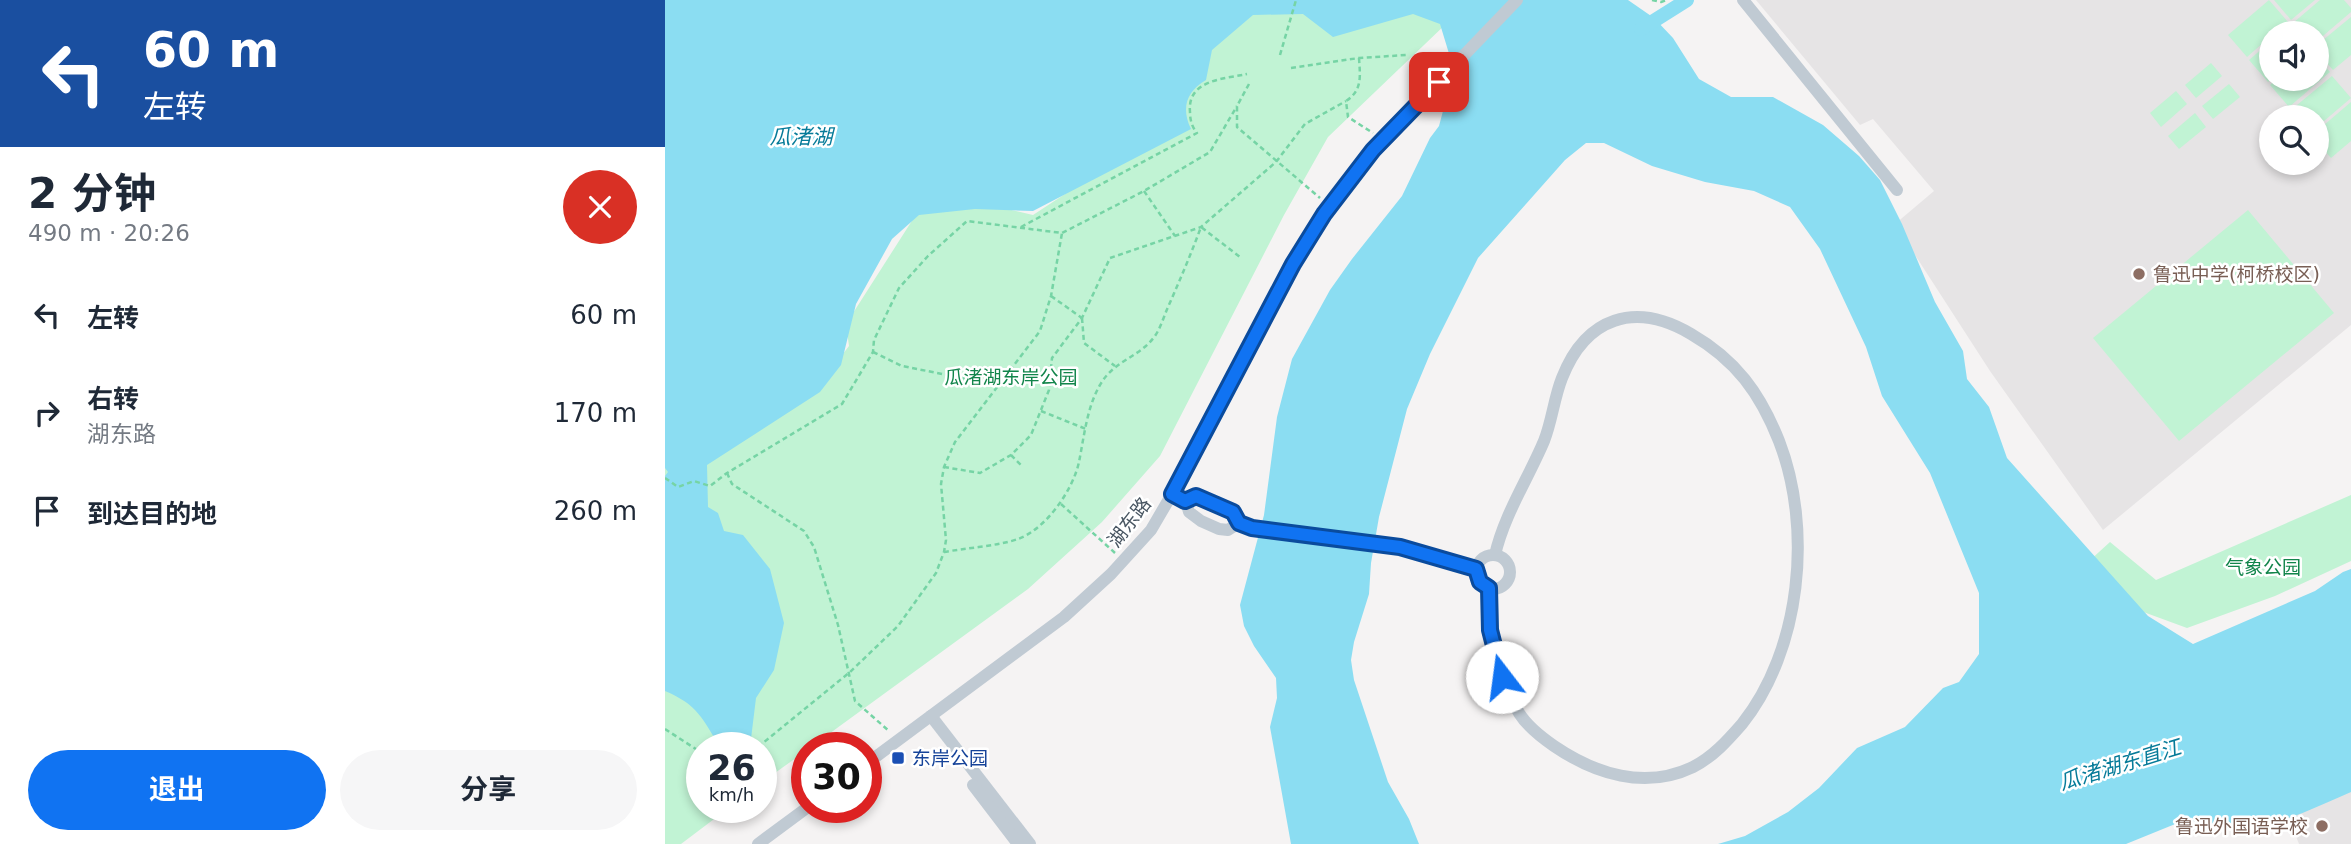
<!DOCTYPE html>
<html lang="zh">
<head>
<meta charset="utf-8">
<style>
  :root { --surface:#fff; --page:#f6f6f7; --text:#1f2937; --muted:#747a83; --accent:#1073f2 }
  body { margin:0; font-family:"DejaVu Sans","Noto Sans SC",sans-serif; background:var(--page); color:var(--text); height:100vh; display:flex; flex-direction:column; font-size:26px; white-space:nowrap }
  * { box-sizing:border-box; margin:0 }
  p { font-size:23px; color:var(--muted) }
  .icon { flex:none; width:38px; height:38px; fill:none; stroke:currentColor; stroke-width:2; stroke-linecap:round; stroke-linejoin:round }
  .map { position:relative; flex:1; overflow:hidden }
  .details { display:flex; flex-direction:column; background:var(--surface); width:665px }
  .details>* { flex:none }
  .top-card { background:#1a4fa0; color:#fff; overflow:hidden }
  .buttons { position:absolute; left:1594px; top:21px; display:grid; gap:14px }
  .buttons a { display:grid; place-items:center; width:70px; height:70px; border-radius:50%; background:var(--surface); box-shadow:0 4px 10px #0003; font-size:35px }
  .speed { position:absolute; left:21px; top:732px; display:flex; gap:14px; font-size:35px; font-weight:700; text-align:center }
  .speed>* { display:grid; place-content:center; width:91px; height:91px; border-radius:50%; background:var(--surface); box-shadow:0 4px 10px #0003; line-height:1 }
  .speed small { font-size:18px; font-weight:400 }
  .speed .limit { border:10px solid #d22; background:#fff; color:#111 }
  .pin { position:absolute; display:grid; place-items:center; width:60px; height:60px; color:#fff; margin:-30px; border-radius:14px; box-shadow:0 4px 10px #0006 }
  .me { position:absolute; width:77px; margin:-38px; rotate:345deg; stroke-linejoin:round; filter:drop-shadow(0 0 5px #0008) }
  .turn { display:flex; align-items:center; gap:24px; height:147px; padding:0 28px; font-size:32px }
  .turn .icon { width:91px; height:91px; stroke-width:2.5 }
  .turn b { display:block; font-size:49px; line-height:60px }
  .round { display:grid; place-items:center; flex:none; width:74px; height:74px; border-radius:37px; background:var(--page) }
  .headline { display:flex; align-items:center; justify-content:space-between; height:119px; padding:0 28px }
  h1 { font-size:42px; font-weight:700; line-height:52px }
  .cta { display:flex; gap:14px; margin-top:auto; padding:14px 28px }
  .cta a { flex:1; height:80px; border-radius:42px; background:var(--accent); color:#fff; font-size:28px; font-weight:700; line-height:80px; text-align:center }
  .cta a+a { background:var(--page); color:var(--text) }
  ul { padding:0; list-style:none }
  li { display:flex; align-items:center; gap:21px; height:98px; padding:0 28px }
  li div { flex:1 }
  li b { display:block; font-size:26px }
  li em { font-style:normal }
  main { display:flex; flex:1; min-height:0 }
  .map>svg:first-child { display:block }
  .education { fill:#e6e4e5; fill-rule:evenodd }
  .green { fill:#c1f3d4 }
  .water { fill:#8bddf2 }
  .lines { fill:none; stroke-linecap:round; stroke-linejoin:round }
  .canal { stroke:#8bddf2; stroke-width:14 }
  .path { stroke:#76d4a5; stroke-width:2.5; stroke-dasharray:5 3.5; stroke-linecap:butt }
  .minor { stroke:#c0cad3; stroke-width:12 }
  .route-casing { stroke:#0a4b9d; stroke-width:18 }
  .route { stroke:#1073f2; stroke-width:12 }
  .education-dot { fill:#8d6e63; stroke:#fff; stroke-width:2.5 }
  .transit-dot { fill:#1a4fb4; stroke:#fff; stroke-width:2.5 }
  .labels { text-anchor:middle; stroke-width:5; stroke-linejoin:round; paint-order:stroke }
  .education-label { font-size:19px; fill:#785e54; stroke:#fff; text-anchor:start }
  .park-label { font-size:19px; fill:#12854b; stroke:#fff }
  .street-label { font-size:19px; fill:#495662; stroke:#fff }
  .transit-label { font-size:19px; fill:#164399; stroke:#fff; text-anchor:start }
  .water-label { font-size:21px; font-style:italic; fill:#067b99; stroke:#fff }
</style>
</head>
<body>
<main>
<section class="details">
<div class="top-card">
<div class="turn"><svg class="icon" aria-label="left" viewBox="0 0 24 24"><path d="M17 20v-9H6M10 6l-5 5 5 5"/></svg><div><b>60 m</b>左转</div></div>
</div>
<div class="headline"><div><h1>2 分钟</h1><p>490 m · 20:26</p></div><a class="round" style="background:#d93025;color:#fff"><svg class="icon" aria-label="close" viewBox="0 0 24 24"><path d="M6 6l12 12M18 6L6 18"/></svg></a></div>
<ul>
<li><svg class="icon" aria-label="left" viewBox="0 0 24 24"><path d="M17 20v-9H6M10 6l-5 5 5 5"/></svg><div><b>左转</b></div><em>60 m</em></li>
<li><svg class="icon" aria-label="right" viewBox="0 0 24 24"><path d="M7 20v-9h11M14 6l5 5-5 5"/></svg><div><b>右转</b><p>湖东路</p></div><em>170 m</em></li>
<li><svg class="icon" aria-label="arrive" viewBox="0 0 24 24"><path d="M6 21V4h12l-3 4 3 4H6"/></svg><div><b>到达目的地</b></div><em>260 m</em></li>
</ul>
<div class="cta"><a>退出</a><a>分享</a></div>
</section>
<div class="map">
<svg width="1686" height="844" viewBox="0 0 1686 844">
  <rect width="100%" height="100%" fill="#f5f3f3"/>
  <!-- education -->
  <g class="education">
    <path d="M1091 0H1686V325L1438 530 1325 371 1230 224 1269 191 1208 119 1195 125ZM1606 33H1652V79H1606ZM1606 117H1652V163H1606Z"/>
    <path d="M1686 775V844H1634L1620 808Z"/>
  </g>
  <!-- green -->
  <g class="green">
    <path d="M1604 0 1623 22 1610 33H1606V36L1582 57 1563 35Z"/>
    <path d="M1609 0H1650L1626 20Z"/>
    <path d="M1655 0H1679L1686 8V12L1652 41V33H1637L1628 23Z"/>
    <path d="M749 1 783 22 663 137 619 215 495 456 437 522 363 589 146 747H142V750L96 783V747H37V807H65L16 844H0V458L157 381 184 346 181 324 257 205 281 195 368 215 516 118 511 90 582 2Z"/>
    <path d="M1686 17V55L1668 70 1652 52V45Z"/>
    <path d="M1606 41 1607 79 1603 82 1584 60Z"/>
    <path d="M1652 57 1665 72 1624 107 1605 85 1612 79H1652Z"/>
    <path d="M1546 63 1557 76 1531 98 1520 85Z"/>
    <path d="M1667 76 1686 98 1652 127V117H1632L1626 110Z"/>
    <path d="M1564 84 1575 97 1548 119 1537 106Z"/>
    <path d="M1511 91 1522 104 1496 127 1485 113Z"/>
    <path d="M1686 102V141L1666 158 1652 142V131Z"/>
    <path d="M1530 113 1541 127 1514 149 1503 136Z"/>
    <path d="M1583 210 1669 313 1514 441 1428 338Z"/>
    <path d="M1686 495V561L1610 596 1522 628 1473 610 1423 562 1445 542 1491 580Z"/>
  </g>
  <!-- water -->
  <path class="water" d="M0 0H963L989 18 1008 38 1034 79 1066 97H1108L1158 125 1194 156 1215 180 1237 224 1270 302 1298 351 1302 379 1324 407 1342 458 1483 616 1528 644 1650 591 1678 572 1686 569V792C1655 805 1622 823 1589 825 1570 827 1553 822 1534 824L1525 818 1461 844H1053L1080 836 1123 812 1154 788 1192 748 1240 727 1278 688 1294 682 1314 654V593L1265 473 1217 396 1201 347 1155 249 1125 207 1089 191 1040 182 987 166 939 143H921L900 160 813 258 765 354 742 409 714 517 706 563 704 594 689 642 686 660 689 680 723 782 744 819 754 844H626L605 727 612 698 611 678 589 646 579 626 575 605 599 515 612 417 627 359 665 290 687 259 737 196 765 138 774 126 789 70 775 24 748 14 668 37 638 14 588 15 547 50 541 80C521 92 516 108 526 129L368 211 310 209 254 215 227 239 191 304 176 365 155 392 42 465 43 507 53 513 59 531 78 535 105 569 119 623 109 670 91 698 85 747H55C37 718 33 705 0 691V476L3 472 0 468Z"/>
  <g class="lines">
    <!-- canal -->
    <path class="canal" d="M976 29 1022 0"/>
    <!-- path -->
    <g class="path">
      <path d="M987 0 996 2 1002 0"/>
      <path d="M615 55 631 0"/>
      <path d="M694 58C695 75 698 90 681 101L683 117 708 133"/>
      <path d="M626 68 694 58 741 55"/>
      <path d="M584 84 572 106V127L655 198"/>
      <path d="M479 191 510 236"/>
      <path d="M356 227 532 133C527 127 525 120 525 112 522 80 558 79 582 74"/>
      <path d="M386 296 417 318"/>
      <path d="M417 318 419 343 450 366"/>
      <path d="M208 352 237 366 333 385"/>
      <path d="M376 411 421 429"/>
      <path d="M346 455 357 466"/>
      <path d="M279 467 315 473 346 455 366 435 384 390 387 358 417 318 445 258 536 227 611 162 640 124 681 101"/>
      <path d="M62 473 67 484 139 531 149 547 173 625 190 701 224 731"/>
      <path d="M0 478 13 487 29 481 45 486 62 473 177 404 208 352 209 340 234 288 263 256 302 221 397 233 479 191 545 152 572 106"/>
      <path d="M396 504 450 553"/>
      <path d="M279 552C301 548 333 546 353 539 381 529 408 490 414 462 419 437 422 407 435 385 449 360 474 358 490 336 496 327 499 316 503 307 515 280 526 254 536 227L575 257"/>
      <path d="M0 729 37 753"/>
      <path d="M93 747 185 672 233 626 271 573 279 552 281 540 276 484 279 467 290 442 375 331 386 296 397 233"/>
    </g>
    <!-- minor -->
    <g class="minor">
      <path d="M1078 0 1232 190"/>
      <path d="M507 494 521 501 524 512 536 521 554 529 563 530 574 523 568 512 531 496 521 501"/>
      <path d="M574 523 587 528 735 547 812 569"/>
      <circle cx="828" cy="572" r="17"/>
      <path d="M824 588C824 601 823 616 825 629 828 657 840 689 854 713 862 726 876 737 889 746 930 774 980 790 1028 767 1048 757 1063 740 1077 724 1136 650 1148 529 1114 441 1095 393 1071 360 1026 334 970 301 921 317 897 378 889 398 887 421 879 441 863 479 839 515 830 555"/>
      <path d="M266 716 365 844"/>
      <path d="M201 764 399 617 446 574 486 530 507 494 628 264 659 214 708 150 852 0"/>
      <path d="M308 785 353 844"/>
      <path d="M93 844 143 807"/>
    </g>
  </g>
  <g class="lines">
    <defs>
      <path id="route" d="M774 82 708 150 659 214 628 264 507 494 520 501 531 496 568 512 574 523 587 528 735 547 811 569 815 582 824 588 825 630 837 677"/>
    </defs>
    <!-- route casing -->
    <use href="#route" class="route-casing"/>
    <!-- route -->
    <use href="#route" class="route"/>
  </g>
  <!-- markers -->
  <g class="education-dot">
    <circle cx="1474" cy="274" r="7"/>
    <circle cx="1657" cy="826" r="7"/>
  </g>
  <rect class="transit-dot" x="226" y="751" width="14" height="14" rx="3.5"/>
  <g class="labels">
    <!-- education labels -->
    <g class="education-label">
      <text x="1488" y="281">鲁迅中学(柯桥校区)</text>
      <text x="1643" y="833" text-anchor="end">鲁迅外国语学校</text>
    </g>
    <!-- park labels -->
    <g class="park-label">
      <text x="346" y="384">瓜渚湖东岸公园</text>
      <text x="1598" y="574">气象公园</text>
    </g>
    <!-- street labels -->
    <g class="street-label">
      <text transform="translate(464 522) rotate(-52)" y="7">湖东路</text>
    </g>
    <!-- transit labels -->
    <g class="transit-label">
      <text x="247" y="765">东岸公园</text>
    </g>
    <!-- water labels -->
    <g class="water-label">
      <text x="136" y="144">瓜渚湖</text>
      <text transform="translate(1455 765) rotate(-17)" y="7">瓜渚湖东直江</text>
    </g>
  </g>
</svg>
<div class="buttons">
<a><svg class="icon" aria-label="sound" viewBox="0 0 24 24"><path d="M4 9h4l5-4v14l-5-4H4zM17 9q2 3 0 6"/></svg></a>
<a><svg class="icon" aria-label="search" viewBox="0 0 24 24"><circle cx="10" cy="10" r="6"/><path d="M15 15l6 6"/></svg></a>
</div>
<div class="speed"><div>26<small>km/h</small></div><div class="limit">30</div></div>
<div class="pin" style="left:774px;top:82px;background:#d93025"><svg class="icon" aria-label="arrive" viewBox="0 0 24 24"><path d="M6 21V4h12l-3 4 3 4H6"/></svg></div>
<svg class="me" style="left:837px;top:677px" viewBox="-20 -20 40 40"><circle r="19" fill="#fff"/><path d="M0-13L10 11 0 6-10 11z" fill="#1073f2"/></svg>
</div>
</main>
</body>
</html>
